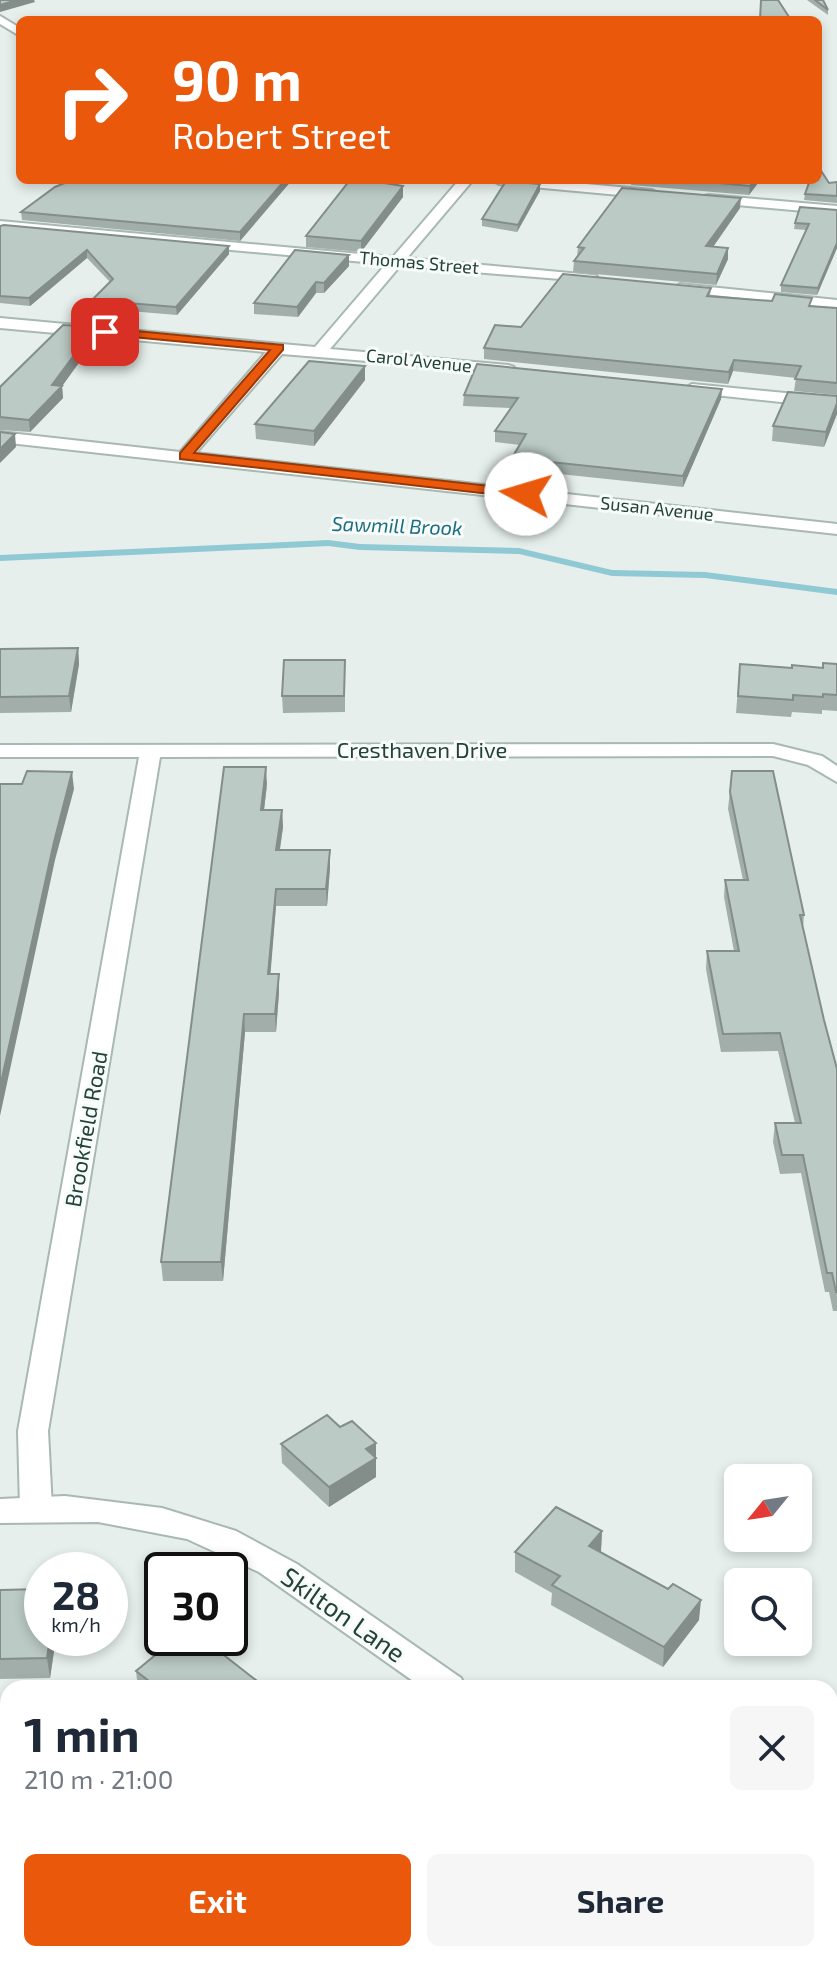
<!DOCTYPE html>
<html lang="en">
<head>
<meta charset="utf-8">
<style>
  :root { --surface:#fff; --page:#f6f6f7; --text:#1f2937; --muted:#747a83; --accent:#ea580c }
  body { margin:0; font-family:"Exo 2",sans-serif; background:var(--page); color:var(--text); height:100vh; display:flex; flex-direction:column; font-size:30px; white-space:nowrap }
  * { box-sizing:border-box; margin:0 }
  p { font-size:26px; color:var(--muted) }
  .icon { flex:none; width:44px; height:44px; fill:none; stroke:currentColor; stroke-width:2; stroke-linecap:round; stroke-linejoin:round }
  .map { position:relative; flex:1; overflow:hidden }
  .panel { position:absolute; left:0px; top:1680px; width:838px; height:282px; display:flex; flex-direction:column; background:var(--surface); border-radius:24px 24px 0 0; box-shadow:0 4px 12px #0003 }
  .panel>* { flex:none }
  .banner { position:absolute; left:16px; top:16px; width:806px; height:168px; border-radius:12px; box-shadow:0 4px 12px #0003; background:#ea580c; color:#fff; overflow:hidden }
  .needle { width:52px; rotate:240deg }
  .buttons { position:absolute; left:724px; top:1464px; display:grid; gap:16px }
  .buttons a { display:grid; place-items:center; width:88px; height:88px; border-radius:12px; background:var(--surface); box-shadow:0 4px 12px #0003; font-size:40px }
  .speed { position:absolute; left:24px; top:1552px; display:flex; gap:16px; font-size:40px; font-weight:700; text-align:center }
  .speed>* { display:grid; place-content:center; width:104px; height:104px; border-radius:50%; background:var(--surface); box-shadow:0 4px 12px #0003; line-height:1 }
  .speed small { font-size:20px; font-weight:400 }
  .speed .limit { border:4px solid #111; border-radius:12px; background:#fff; color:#111 }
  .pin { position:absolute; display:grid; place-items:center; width:68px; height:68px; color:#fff; margin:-34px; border-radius:16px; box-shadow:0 4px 12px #0006 }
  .me { position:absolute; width:88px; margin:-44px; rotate:276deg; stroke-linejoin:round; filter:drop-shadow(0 0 6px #0008) }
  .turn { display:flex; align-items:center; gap:28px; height:168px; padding:0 24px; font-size:36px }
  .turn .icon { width:104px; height:104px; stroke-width:2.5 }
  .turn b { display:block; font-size:56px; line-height:68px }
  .round { display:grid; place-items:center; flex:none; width:84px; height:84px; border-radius:12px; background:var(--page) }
  .head { display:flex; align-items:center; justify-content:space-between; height:136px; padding:0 24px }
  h1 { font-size:48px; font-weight:700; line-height:60px }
  .action { display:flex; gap:16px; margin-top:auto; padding:16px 24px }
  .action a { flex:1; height:92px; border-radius:12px; background:var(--accent); color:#fff; font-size:32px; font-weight:700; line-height:92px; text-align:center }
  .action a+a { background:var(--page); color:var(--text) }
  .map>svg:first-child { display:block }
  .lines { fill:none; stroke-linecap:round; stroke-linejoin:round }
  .stream { fill:#8ec9d4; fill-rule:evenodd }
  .minor-casing { stroke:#a8b8b2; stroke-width:4 }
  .tertiary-casing { stroke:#a8b8b2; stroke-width:4 }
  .minor { fill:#fff; fill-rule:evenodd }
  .tertiary { fill:#fff; fill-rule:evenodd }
  .wall { fill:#a1aea9 }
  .shaded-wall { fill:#838d89 }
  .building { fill:#bbcac4; stroke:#838d89; stroke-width:2 }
  .route { fill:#ea580c; stroke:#983908; stroke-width:2 }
  .labels { text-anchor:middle; stroke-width:6; stroke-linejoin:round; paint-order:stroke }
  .far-street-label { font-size:18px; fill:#24423a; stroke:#f7fbf9 }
  .far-water-label { font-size:20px; font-style:italic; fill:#1c6f80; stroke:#f7fbf9 }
  .street-label { font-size:22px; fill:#24423a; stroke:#f7fbf9 }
  .near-street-label { font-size:26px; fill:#24423a; stroke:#f7fbf9 }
</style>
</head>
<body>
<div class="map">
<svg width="837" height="1961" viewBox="0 0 837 1961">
  <rect width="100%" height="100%" fill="#e6efeb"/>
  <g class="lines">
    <!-- stream -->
    <path class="stream" d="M328 540 360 544 519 548 612 570 705 572 837 589V595L705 578 612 576 519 554 360 550 328 546 0 561V555Z"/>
    <defs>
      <g id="minor">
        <path d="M459 180H473L407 258 592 275 597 276V282L400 266 330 349 508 365 514 367V373L282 354 196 453 837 524V534L0 442V432L180 452 266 352 0 328V318L315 347 386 264 0 229V221L393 257Z"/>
        <path d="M680 284 837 300V308L675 291 673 288Z"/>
        <path d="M692 384 837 398V408L686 392 684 389Z"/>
        <path d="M773 744 822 756 837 766V782L808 765 773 756 160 757 48 1431 52 1508 47 1516 36 1520 25 1516 20 1508 18 1431 139 757H0V745Z"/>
      </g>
      <g id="tertiary">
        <path d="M0 16 20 28V36L0 24Z"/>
        <path d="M492 180H542L652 190 659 194 652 198 499 184Z"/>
        <path d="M709 195 837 206V214L704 202V196Z"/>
        <path d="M65 1496 162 1508 236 1531 297 1564 461 1678 466 1688H423L259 1572 187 1539 98 1522 0 1523V1499Z"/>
        <path d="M830 1862 837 1865V1898L830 1895Z"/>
      </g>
    </defs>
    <!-- minor casing -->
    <use href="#minor" class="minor-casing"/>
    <!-- tertiary casing -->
    <use href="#tertiary" class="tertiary-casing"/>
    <!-- minor -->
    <use href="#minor" class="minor"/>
    <!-- tertiary -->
    <use href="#tertiary" class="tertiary"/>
  </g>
  <!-- wall -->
  <g class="wall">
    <path d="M807 0H823L828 10V15Z"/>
    <path d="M292 180 240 241 22 220 21 212Z"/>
    <path d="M631 180H758V183L749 195 631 185Z"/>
    <path d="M837 182V203L804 200 805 194 829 183Z"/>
    <path d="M540 184V191L517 232 482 226V219Z"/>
    <path d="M403 186V197L361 252 306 247V236Z"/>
    <path d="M740 208 713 247 728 248V259L716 285 573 272 574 261 577 257 578 247Z"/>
    <path d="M837 210V248L817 295 781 292V285L806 230 794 229 795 223Z"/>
    <path d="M0 226 229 254 177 315 117 310 107 324 79 322 78 314 110 282 87 258 30 306 0 303Z"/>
    <path d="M349 266 324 293H316L298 317 254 314V303Z"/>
    <path d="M711 288 710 296 837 308V395L794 391 796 378 733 371 728 384 484 359V348Z"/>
    <path d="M95 327 96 339 62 386 63 398 30 432 0 430V387Z"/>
    <path d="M365 366V380L314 446 256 439 255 424Z"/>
    <path d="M722 389 721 399 683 487 512 469V458L520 445 495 442V431L511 408 463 406 464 395Z"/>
    <path d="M837 396V414L824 447 772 441 773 426Z"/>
    <path d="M78 648 79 664 71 712 0 713V649Z"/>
    <path d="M345 660V712L283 713 282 696Z"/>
    <path d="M740 664 792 668H823L837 664V711L822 710V714L792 712 791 717 736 713Z"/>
    <path d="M732 771 804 915 803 929 824 1020 837 1069V1311H833L829 1292H825L801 1173 780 1174 773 1142 775 1123H795L778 1051 721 1052 706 969 707 951H734L724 897 725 880H743L728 809Z"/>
    <path d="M267 784 264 810H282L283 827 280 850 330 867 327 906H276L270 974 279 992 276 1032H245L223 1281H163L161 1262Z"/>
    <path d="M340 1427 376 1443V1477L329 1507 282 1463 281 1444Z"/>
    <path d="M602 1531 601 1551 600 1552 699 1620 663 1667 551 1605 552 1593 515 1572V1552Z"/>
    <path d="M0 1590 42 1638H56L50 1678 0 1679Z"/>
    <path d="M136 1671 266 1688H138Z"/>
  </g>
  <!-- shaded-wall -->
  <g class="shaded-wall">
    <path d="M17 0H34L35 2 0 12V5Z"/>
    <path d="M285 180H292L240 241V232Z"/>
    <path d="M754 180H758V183L749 195 750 186Z"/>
    <path d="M540 184V191L517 232 518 225Z"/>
    <path d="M403 186V197L361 252V241Z"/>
    <path d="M741 198 740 208 706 257V246Z"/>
    <path d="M837 243V248L817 295 818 288Z"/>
    <path d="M229 246V254L177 315 176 307Z"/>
    <path d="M728 248V259L716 285 717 274Z"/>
    <path d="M87 250V258L30 306 29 298Z"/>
    <path d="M349 255V266L324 293V283Z"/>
    <path d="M316 282V293L298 317 297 307Z"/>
    <path d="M116 302 117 310 107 324 106 316Z"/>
    <path d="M95 327 96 339 60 389 62 386 63 398 30 432 29 420 52 385Z"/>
    <path d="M734 360 733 371 728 384 729 372Z"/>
    <path d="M365 366V380L314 446V431Z"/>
    <path d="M722 389 721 399 683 487V476Z"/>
    <path d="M837 403V414L824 447 826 432Z"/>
    <path d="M15 434 16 447 0 463V449Z"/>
    <path d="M78 648 79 664 71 712 69 696Z"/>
    <path d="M266 767 267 784 262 827 261 810Z"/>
    <path d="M72 772 74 789 55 860 0 1116V1087L54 842Z"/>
    <path d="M282 810 283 827 277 867 276 850Z"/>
    <path d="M330 850V867L327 906 326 889Z"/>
    <path d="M276 889V906L269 992 268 974Z"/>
    <path d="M279 974V992L276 1032 275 1014Z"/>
    <path d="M244 1014 245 1032 223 1281 221 1262Z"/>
    <path d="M376 1443V1477L329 1507V1487L366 1449Z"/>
    <path d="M602 1531 601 1551 588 1566 589 1546Z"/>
    <path d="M701 1600 699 1620 663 1667 664 1647Z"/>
    <path d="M50 1638H56L50 1678 47 1658Z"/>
  </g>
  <!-- building -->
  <g class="building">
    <path d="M0 0H17L0 5Z"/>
    <path d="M761 0H778L791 20H760Z"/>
    <path d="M815 0H823L828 10Z"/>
    <path d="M818 166 829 183 837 182V196L805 194 810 180H818Z"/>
    <path d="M72 180H285L240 232 21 212 55 187Z"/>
    <path d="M350 180H366L403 186 361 241 306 236Z"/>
    <path d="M687 180H754L750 186Z"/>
    <path d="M506 181 540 184 518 225 482 219Z"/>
    <path d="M622 188 741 198 706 246 728 248 717 274 574 261 584 248 578 247Z"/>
    <path d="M800 207 837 210V243L818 288 781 285 809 224 795 223Z"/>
    <path d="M4 225 229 246 176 307 116 302 106 316 78 314 113 279 87 250 29 298 0 296V226Z"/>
    <path d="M295 250 349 255 324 283 316 282 297 307 254 303Z"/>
    <path d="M563 274 711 288 707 296 772 301 775 294 812 298 809 306 837 308V383L795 379 801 366 734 360 729 372 484 348 495 325 521 327Z"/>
    <path d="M63 325 95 327 52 385 62 386 29 420 0 417V387Z"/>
    <path d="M309 361 365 366 314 431 255 424Z"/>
    <path d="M477 364 722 389 683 476 512 458 526 434 495 431 518 398 464 395Z"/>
    <path d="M788 392 837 396V403L826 432 773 426Z"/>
    <path d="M0 432 15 434 0 449Z"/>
    <path d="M78 648 69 696 0 697V649Z"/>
    <path d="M284 660H345L344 696H282Z"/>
    <path d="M823 663 837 664V695L823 694V697L793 695V700L738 696 740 664 792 668V665L823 668Z"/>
    <path d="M224 767H266L261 810H282L276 850H330L326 889H276L268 974H279L275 1014H244L221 1262H161Z"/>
    <path d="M27 771 72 772 54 842 0 1087V784H22Z"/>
    <path d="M732 771H773L804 915H800L824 1020 837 1069V1292H836L832 1273H827L803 1155H782L775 1123H801L780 1033 723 1034 707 951H739L725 880H748L730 792Z"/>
    <path d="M327 1415 340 1427 352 1421 376 1443 366 1449 376 1458 329 1487 281 1444Z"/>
    <path d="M556 1507 602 1531 589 1546 668 1589 673 1584 701 1600 664 1647 552 1585 560 1576 515 1552Z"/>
    <path d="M42 1589V1638H50L47 1658 0 1659V1590Z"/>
    <path d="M176 1638H202L266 1688H158L136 1671Z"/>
  </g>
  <!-- route -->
  <path class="route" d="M105 328 283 345V350L194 453 526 490 533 494 526 498 180 459V453L270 350 101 334V329Z"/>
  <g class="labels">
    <!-- far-street labels -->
    <g class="far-street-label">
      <text transform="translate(419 263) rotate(5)" y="6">Thomas Street</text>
      <text transform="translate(419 361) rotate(6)" y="6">Carol Avenue</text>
      <text transform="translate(657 509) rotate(6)" y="6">Susan Avenue</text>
    </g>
    <!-- far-water labels -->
    <g class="far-water-label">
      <text transform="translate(397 526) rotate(2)" y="7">Sawmill Brook</text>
    </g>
    <!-- street labels -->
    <g class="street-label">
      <text x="422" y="758">Cresthaven Drive</text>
      <text transform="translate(86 1129) rotate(-80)" y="8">Brookfield Road</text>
    </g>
    <!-- near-street labels -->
    <g class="near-street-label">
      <text transform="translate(343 1615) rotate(35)" y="9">Skilton Lane</text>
    </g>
  </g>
</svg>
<div class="buttons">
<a><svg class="needle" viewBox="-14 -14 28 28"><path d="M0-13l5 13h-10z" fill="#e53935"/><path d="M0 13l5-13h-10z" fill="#747a83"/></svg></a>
<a><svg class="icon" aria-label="search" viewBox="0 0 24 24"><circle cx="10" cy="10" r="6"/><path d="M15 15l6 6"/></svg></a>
</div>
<div class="speed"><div>28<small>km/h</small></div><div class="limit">30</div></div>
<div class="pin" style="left:105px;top:332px;background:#d93025"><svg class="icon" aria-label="arrive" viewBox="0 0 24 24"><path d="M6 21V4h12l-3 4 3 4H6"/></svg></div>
<svg class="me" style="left:526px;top:494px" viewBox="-20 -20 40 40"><circle r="19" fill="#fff"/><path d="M0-13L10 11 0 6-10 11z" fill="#ea580c"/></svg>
<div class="banner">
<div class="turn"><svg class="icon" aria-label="right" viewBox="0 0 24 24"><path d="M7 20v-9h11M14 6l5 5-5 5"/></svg><div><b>90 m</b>Robert Street</div></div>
</div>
<section class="panel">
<div class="head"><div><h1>1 min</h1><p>210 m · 21:00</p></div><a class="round"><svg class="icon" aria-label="close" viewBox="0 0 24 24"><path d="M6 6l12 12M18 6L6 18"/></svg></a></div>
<div class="action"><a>Exit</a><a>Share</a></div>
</section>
</div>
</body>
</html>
